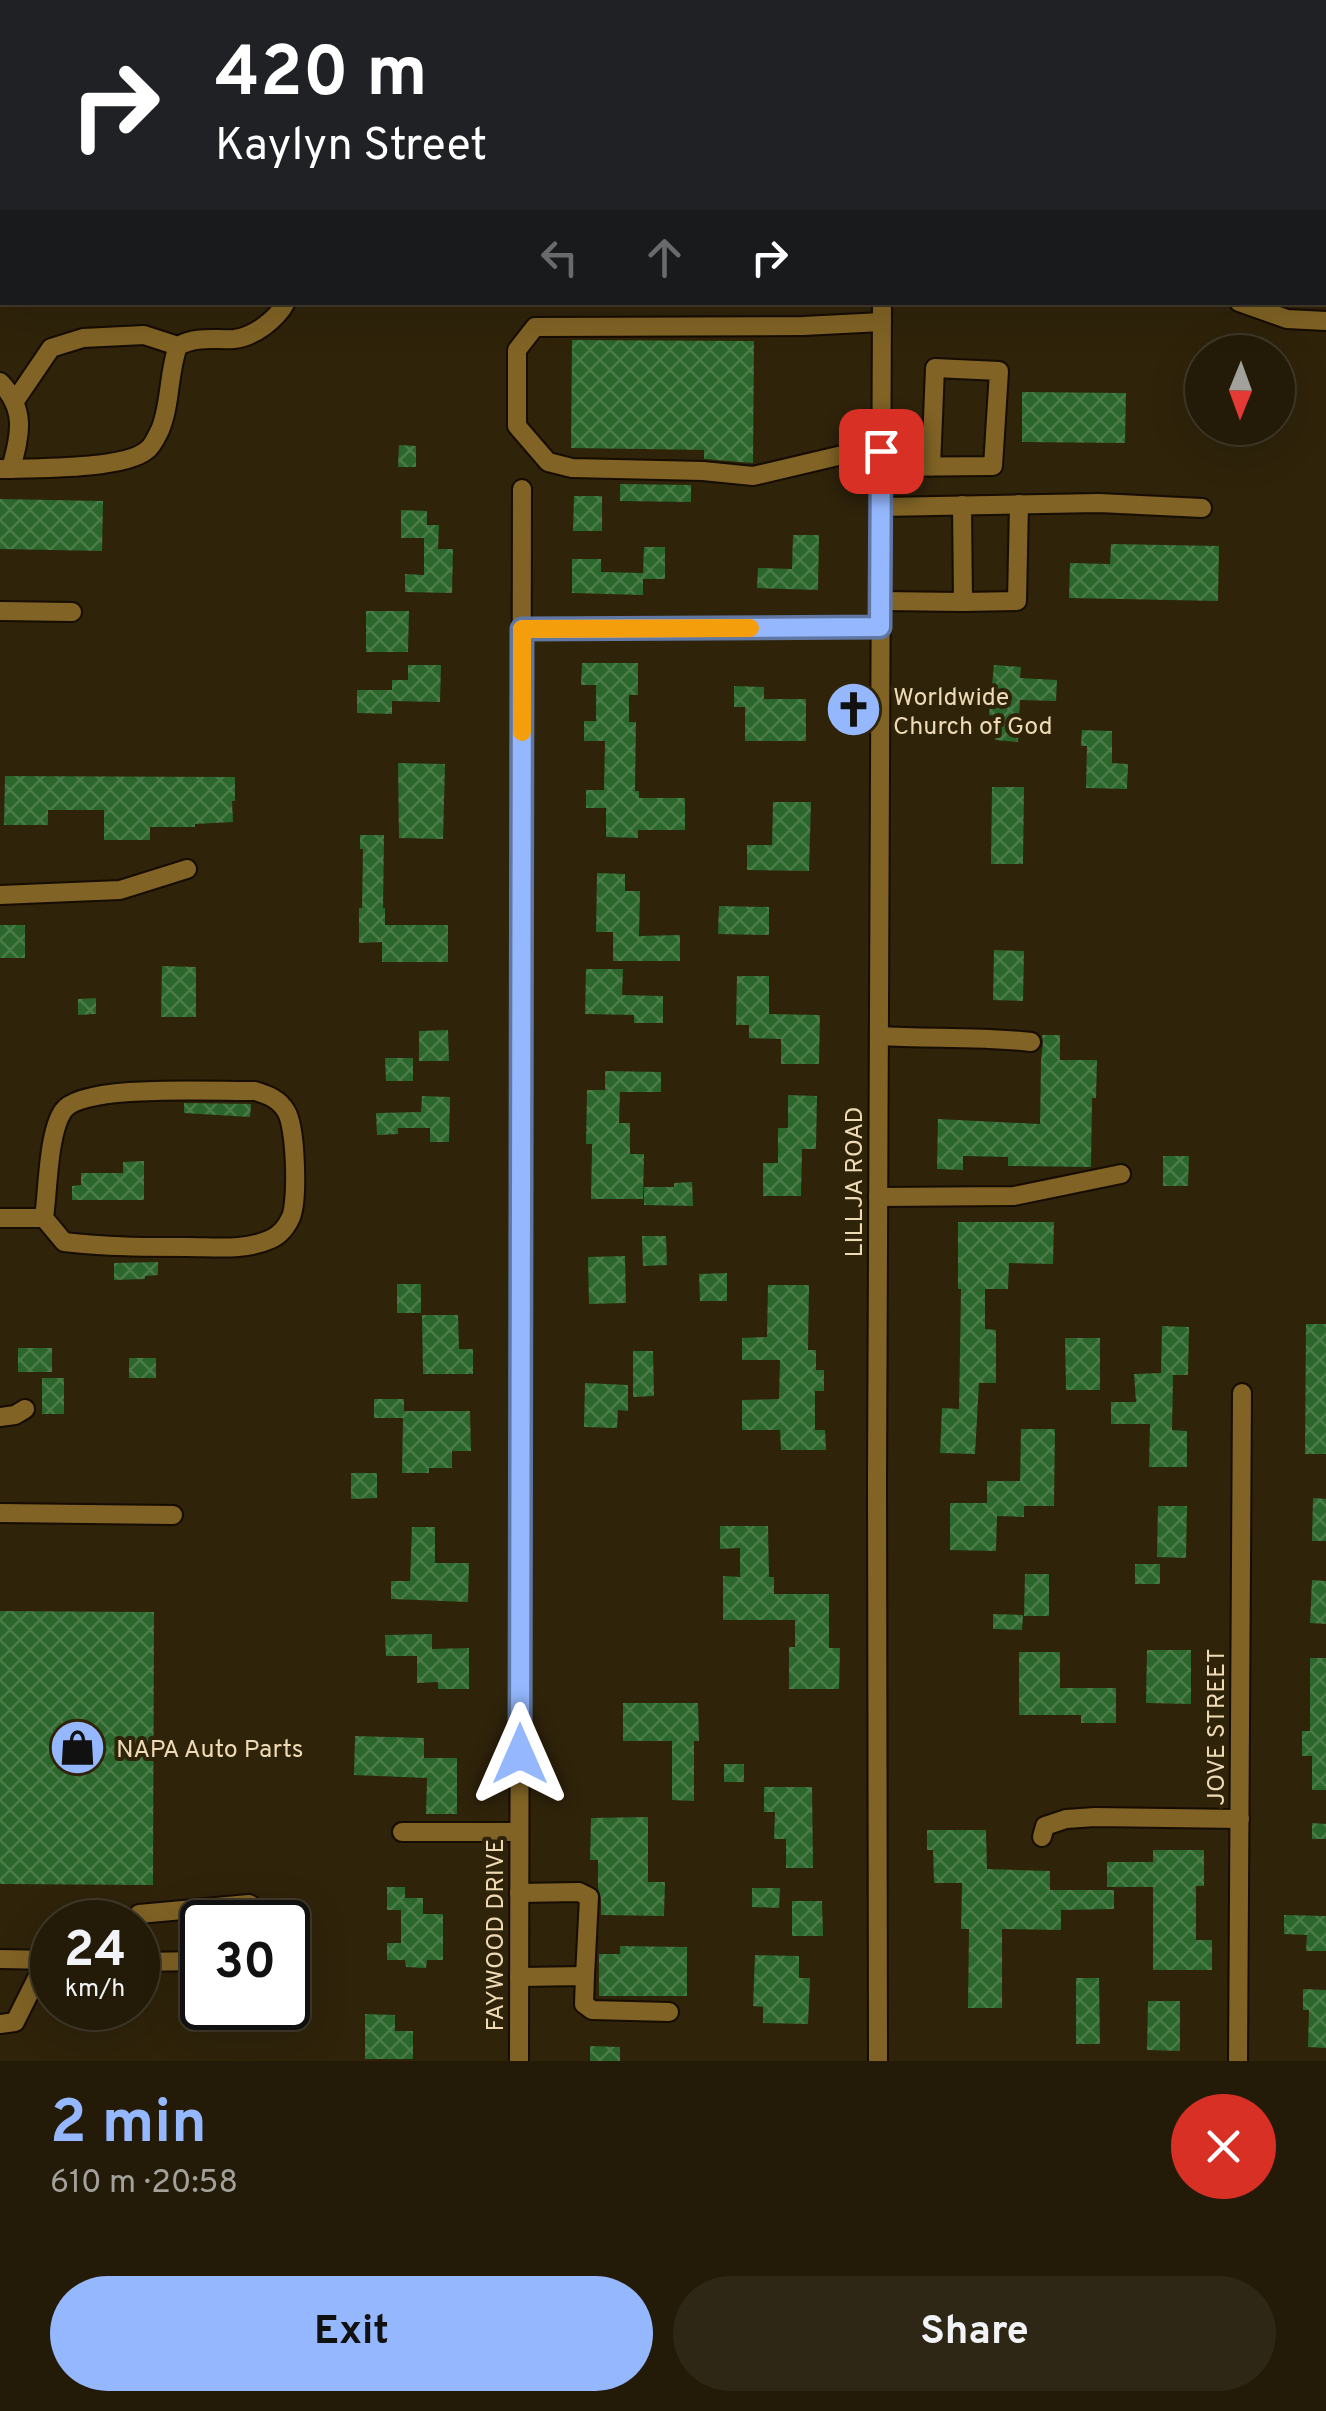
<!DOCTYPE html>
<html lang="en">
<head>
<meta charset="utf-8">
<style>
  :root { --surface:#231a08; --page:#2f2716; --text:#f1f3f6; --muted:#a3a19c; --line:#403829; --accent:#94b7fd }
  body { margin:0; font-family:Overpass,sans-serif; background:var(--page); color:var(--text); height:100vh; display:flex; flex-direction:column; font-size:38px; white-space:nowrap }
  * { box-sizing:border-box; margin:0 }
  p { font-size:32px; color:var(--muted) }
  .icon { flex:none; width:55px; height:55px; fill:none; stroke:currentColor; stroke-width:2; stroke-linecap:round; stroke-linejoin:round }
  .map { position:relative; height:2061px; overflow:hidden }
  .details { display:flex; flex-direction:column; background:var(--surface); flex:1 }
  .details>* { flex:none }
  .guide { position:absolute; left:0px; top:0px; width:1328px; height:305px; box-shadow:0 10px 40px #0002,0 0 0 2px var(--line); background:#202124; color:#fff; overflow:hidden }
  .needle { width:65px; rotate:181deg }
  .controls { position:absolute; left:1185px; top:335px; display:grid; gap:20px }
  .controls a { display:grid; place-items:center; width:110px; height:110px; border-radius:50%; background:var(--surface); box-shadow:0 10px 40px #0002,0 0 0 2px var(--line); font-size:50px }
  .speed { position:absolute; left:30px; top:1900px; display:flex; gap:20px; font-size:50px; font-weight:700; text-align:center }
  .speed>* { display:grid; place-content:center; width:130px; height:130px; border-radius:50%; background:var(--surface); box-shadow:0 10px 40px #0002,0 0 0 2px var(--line); line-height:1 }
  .speed small { font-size:25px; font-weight:400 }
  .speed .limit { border:5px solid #111; border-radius:15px; background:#fff; color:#111 }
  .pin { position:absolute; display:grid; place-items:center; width:85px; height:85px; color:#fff; margin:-42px; border-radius:20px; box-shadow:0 5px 15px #0006 }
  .me { position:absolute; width:110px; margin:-55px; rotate:0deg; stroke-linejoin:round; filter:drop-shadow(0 0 8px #0008) }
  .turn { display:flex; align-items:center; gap:35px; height:210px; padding:0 50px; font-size:45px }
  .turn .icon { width:130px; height:130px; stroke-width:2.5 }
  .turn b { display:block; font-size:70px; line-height:85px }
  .lanes { display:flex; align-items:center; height:95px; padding:0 50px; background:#0003; justify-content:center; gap:50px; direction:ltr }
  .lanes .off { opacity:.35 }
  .round { display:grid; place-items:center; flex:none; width:105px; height:105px; border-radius:52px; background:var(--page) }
  .summary { display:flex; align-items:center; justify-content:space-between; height:170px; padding:0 50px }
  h1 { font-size:60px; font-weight:700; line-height:75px; color:var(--accent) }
  .cta { display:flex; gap:20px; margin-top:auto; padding:20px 50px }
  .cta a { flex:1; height:115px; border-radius:60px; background:var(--accent); color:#111; font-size:40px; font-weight:700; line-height:115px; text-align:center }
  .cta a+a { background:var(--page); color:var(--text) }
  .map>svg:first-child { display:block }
  .building { fill:url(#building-cross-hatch) }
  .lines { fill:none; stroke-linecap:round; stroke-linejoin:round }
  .minor-casing { stroke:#170c00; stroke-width:22 }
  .minor { stroke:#806325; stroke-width:18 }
  .route-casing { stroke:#6077a4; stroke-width:25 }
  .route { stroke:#94b7fd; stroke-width:18 }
  .slow { stroke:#f59e0b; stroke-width:18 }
  .labels { text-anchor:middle; stroke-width:8; stroke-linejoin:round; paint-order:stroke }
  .poi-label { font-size:25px; fill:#eedab4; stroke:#2f230a; text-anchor:start }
  .street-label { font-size:25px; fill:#eedab4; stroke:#2f230a }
</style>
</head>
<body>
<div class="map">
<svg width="1326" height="2061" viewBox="0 0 1326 2061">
  <defs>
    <pattern id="building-cross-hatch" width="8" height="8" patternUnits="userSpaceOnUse" patternTransform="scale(2.5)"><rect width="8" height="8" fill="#2b662c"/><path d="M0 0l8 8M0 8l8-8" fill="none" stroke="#4a7b48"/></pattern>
  </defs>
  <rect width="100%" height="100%" fill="#2f230a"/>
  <!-- building -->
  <g class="building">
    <path d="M572 340 754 341 753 463 704 459V450L571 448Z"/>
    <path d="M1022 392 1126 393 1125 443 1022 442Z"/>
    <path d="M399 445 416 446V467H398Z"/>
    <path d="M620 484 691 485V502L620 501Z"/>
    <path d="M574 496H602V531H573Z"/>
    <path d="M0 499 103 501 102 551 0 549Z"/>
    <path d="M401 510 427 511V525H439L438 549H453L452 593 405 592V574L424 575V538H401Z"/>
    <path d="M793 535H819L818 590 757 588 758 568 792 569Z"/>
    <path d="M1111 544 1219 546 1218 601 1069 598 1070 563 1110 564Z"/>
    <path d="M644 547H665V579H643V595L572 593V559H601V572L643 573Z"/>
    <path d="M366 611H409L408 652H366Z"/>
    <path d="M582 663H638V695H629V722H636L635 791H639V798H685V830H638V838L606 837V808H586V790H604L605 741H584V721H596V685H581Z"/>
    <path d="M408 665H441L440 702 392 701V714L357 713V690H392V680H408Z"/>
    <path d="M994 665 1021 667 1020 678 1057 680 1056 701 1020 700 1018 742 995 740 996 716 989 715Z"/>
    <path d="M734 686 764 687V699H806V741H745V707H734Z"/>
    <path d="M1082 730 1112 731V763L1128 764 1127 789 1086 788 1087 746H1081Z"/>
    <path d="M398 763 445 764 443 839 399 838Z"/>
    <path d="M5 776 235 777V801H232L233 822 195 824V827H150V840H104V810H48V825H4Z"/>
    <path d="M992 787H1024L1023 864H991Z"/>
    <path d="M773 802H811L809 871 747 870V845H772Z"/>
    <path d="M360 835H384L383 908H385V925H448V962H382V942L359 943V908H362L363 849H360Z"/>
    <path d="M597 873 625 874V891H640L639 936 680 935V961H613V932H596Z"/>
    <path d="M719 906 769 907V935L718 934Z"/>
    <rect x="0" y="925" width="25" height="33"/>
    <path d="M994 950 1024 951 1023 1001 993 1000Z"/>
    <path d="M162 966 196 967V1017H161Z"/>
    <path d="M586 969H623L622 995 663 996V1023H634V1015L585 1014Z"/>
    <path d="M737 976H769V1014L820 1015 819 1064H781V1039L749 1038V1025H736Z"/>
    <path d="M96 998V1014L78 1015V999Z"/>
    <path d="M448 1030 449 1061H419V1031Z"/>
    <path d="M1042 1035H1060V1060H1097L1096 1098H1092L1091 1167 1008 1166V1157L963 1156V1170L937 1169 938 1119 1040 1124 1041 1061 1043 1042Z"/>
    <path d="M385 1058H413V1081H386Z"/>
    <path d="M605 1071 661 1072V1092H620L619 1123H630V1154H644L643 1199H591L592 1144H586L587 1090H605Z"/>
    <path d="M788 1095 817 1096 816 1149H802L801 1196H763V1163H778V1128H788Z"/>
    <path d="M422 1096 450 1097 449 1142H430V1128H398V1134L377 1135 376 1113 421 1112Z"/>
    <path d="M184 1103 251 1104 250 1117 184 1113Z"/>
    <path d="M1163 1156H1189L1188 1186H1163Z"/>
    <path d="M144 1161V1200H72V1186L81 1185V1173H123V1162Z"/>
    <path d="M692 1182 693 1206 644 1205V1187H674V1183Z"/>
    <path d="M958 1222H1054L1053 1264 1009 1263 1008 1289H985V1329L996 1330V1383H979L975 1454 940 1453 942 1408 959 1409 961 1289H958Z"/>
    <path d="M642 1236H666L667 1265 643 1266Z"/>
    <path d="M625 1256 626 1303 589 1304 588 1257Z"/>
    <path d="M158 1262V1275L145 1276V1279L114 1280V1263Z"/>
    <path d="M727 1273V1301H700L699 1274Z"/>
    <rect x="397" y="1284" width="24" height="29"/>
    <path d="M768 1285H809L808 1350H816V1370H824V1391H815V1430H825L826 1450H781L780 1430H742V1400L779 1399 780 1360H742V1338L767 1337Z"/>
    <path d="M422 1315H458L459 1349H473V1374H423Z"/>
    <path d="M1306 1324H1326V1454H1305Z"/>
    <path d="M1162 1326 1189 1327 1188 1375H1173L1172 1430 1187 1431V1467H1149L1150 1424H1111V1402H1136L1134 1374 1161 1373Z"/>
    <path d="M1065 1338H1100V1390H1066Z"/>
    <rect x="18" y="1348" width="34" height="24"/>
    <path d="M633 1351H653L654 1396 633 1397Z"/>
    <rect x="129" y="1358" width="27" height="20"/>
    <rect x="42" y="1378" width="22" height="36"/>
    <path d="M585 1383 628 1385V1411L618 1410 617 1428 584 1427Z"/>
    <path d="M374 1399H404V1411H470L471 1451H452V1468H429V1473H402L403 1418H374Z"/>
    <path d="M1021 1429H1055L1054 1506H1024V1517L997 1516 996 1551 950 1550V1503H987V1481H1020Z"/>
    <path d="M351 1473H377V1498L351 1499Z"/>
    <path d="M1313 1498 1326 1499V1541H1312Z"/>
    <path d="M1158 1506H1187L1186 1558 1157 1557Z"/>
    <path d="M720 1526H768L769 1577H774V1594H829V1648H840L839 1689H789V1647H795V1620H723V1576L740 1577V1548L720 1549Z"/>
    <path d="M412 1527H435V1563H469L468 1602 391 1599V1581H410Z"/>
    <rect x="1135" y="1564" width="25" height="20"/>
    <path d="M1025 1574H1049V1616H1024Z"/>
    <path d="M1312 1580 1326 1581V1624L1310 1623Z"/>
    <path d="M0 1611 154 1612 153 1885 0 1884Z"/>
    <path d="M993 1614 1023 1615 1022 1630 993 1629Z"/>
    <path d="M432 1634V1649L469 1648V1689H438V1682L417 1683V1656H386L385 1635Z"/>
    <path d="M1147 1650H1191V1704L1146 1703Z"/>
    <path d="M1019 1652H1060V1688H1116V1723H1081V1715H1019Z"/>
    <path d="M1310 1658H1326V1790H1312V1756H1302V1731H1310Z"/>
    <path d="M623 1703H698L699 1741H694V1801L672 1800V1741H623Z"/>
    <path d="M355 1736 424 1738V1758H457V1814H426L427 1778 354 1775Z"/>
    <rect x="724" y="1764" width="20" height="18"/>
    <path d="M764 1787H812L813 1868H786V1839H774L775 1812H764Z"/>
    <path d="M648 1817V1882H665L664 1916 601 1915V1898L598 1888V1860H590L591 1818Z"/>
    <path d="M1312 1823 1326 1824V1839H1312Z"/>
    <path d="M927 1830H986L987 1869 1050 1871V1890H1114V1909L1061 1910V1930L1002 1929V2008H968L969 1929H961L962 1883H934L933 1850H927Z"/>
    <path d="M1153 1850H1204V1886H1196V1940H1212V1970H1153V1887H1107V1862H1153Z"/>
    <path d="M387 1887H405V1898H423V1914H443V1960H427L426 1968 406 1967 405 1960H387V1943H401V1910H387Z"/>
    <path d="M752 1888H780L779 1908 752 1907Z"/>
    <path d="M792 1901H822L823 1936H792Z"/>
    <path d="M1284 1915 1326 1916V1951H1306L1307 1935 1284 1934Z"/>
    <path d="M620 1946 687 1947V1996H599V1954H620Z"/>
    <path d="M755 1955 799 1956V1978H810L808 2024 763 2023V2007L753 2006Z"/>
    <path d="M1076 1978H1099L1100 2044H1076Z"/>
    <path d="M1303 1989 1326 1990V2048L1308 2047 1309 2010H1303Z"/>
    <path d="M1148 2001H1180V2051L1147 2050Z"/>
    <path d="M365 2014 395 2015V2031H413V2059H365Z"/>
    <path d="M590 2046 620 2047V2061H590Z"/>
  </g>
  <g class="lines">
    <defs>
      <g id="minor">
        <path d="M14 0V2"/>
        <path d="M884 2V0"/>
        <path d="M1189 2V0"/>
        <path d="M0 24H2"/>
        <path d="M1239 302 1287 319 1326 321"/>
        <path d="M0 382C27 410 20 434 11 469"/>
        <path d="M15 401 51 348 83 338 144 335 178 346"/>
        <path d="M881 451 855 452 753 476 703 471 572 468 548 462 517 426V350L535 327 803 326 882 322"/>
        <path d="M881 467 993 466 999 371 935 368 931 467"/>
        <path d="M0 469C32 468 124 470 147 450 152 447 157 436 160 430 171 404 168 373 178 346 196 336 214 340 234 339 254 337 277 319 286 302"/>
        <path d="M881 507 1099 503 1202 508"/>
        <path d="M881 601 963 602 962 505"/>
        <path d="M963 602 1017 601 1019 504"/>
        <path d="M0 611 72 612"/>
        <path d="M522 629 881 627"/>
        <path d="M0 895 120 890 187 869"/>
        <path d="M879 1036C929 1039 982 1036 1031 1042"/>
        <path d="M878 1197 1014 1196 1121 1174"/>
        <path d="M0 1218H44L64 1242C106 1247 146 1247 187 1247 215 1247 245 1251 271 1239 280 1235 287 1226 291 1217 298 1200 296 1126 286 1111 279 1099 268 1095 255 1091 219 1092 82 1083 63 1111 48 1133 48 1190 44 1218"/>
        <path d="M0 1417 15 1415 25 1409"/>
        <path d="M0 1513 173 1515"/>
        <path d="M402 1832H519"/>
        <path d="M1042 1837 1045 1826 1066 1819 1095 1817 1240 1819"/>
        <path d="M519 1893 579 1892 589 1897 585 1976"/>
        <path d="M139 1914 249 1904 269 1916V1922"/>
        <path d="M0 1959 52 1960"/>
        <path d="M138 1962 202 1961"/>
        <path d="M519 1977 585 1976 584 2004 592 2010 669 2012"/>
        <path d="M0 2024 15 2022 46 1960"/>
        <path d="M519 2061 522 489"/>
        <path d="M878 2061 877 1481 882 302"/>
        <path d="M1238 2061 1242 1393"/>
      </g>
    </defs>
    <!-- minor casing -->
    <use href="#minor" class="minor-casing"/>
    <!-- minor -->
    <use href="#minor" class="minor"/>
  </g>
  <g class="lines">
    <defs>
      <path id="route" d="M520 1754 522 629 880 627 881 451"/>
    </defs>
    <!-- route casing -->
    <use href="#route" class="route-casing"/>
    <!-- route -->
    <use href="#route" class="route"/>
    <!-- slow -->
    <path class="slow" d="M522 732V629L750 628"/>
  </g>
  <!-- icons -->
  <defs>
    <symbol id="church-disc" viewBox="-11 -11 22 22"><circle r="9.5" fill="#94b7fd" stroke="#2f230a"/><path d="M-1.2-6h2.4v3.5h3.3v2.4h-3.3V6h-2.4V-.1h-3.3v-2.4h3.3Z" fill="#111"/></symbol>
    <symbol id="shop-disc" viewBox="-11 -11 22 22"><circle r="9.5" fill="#94b7fd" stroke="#2f230a"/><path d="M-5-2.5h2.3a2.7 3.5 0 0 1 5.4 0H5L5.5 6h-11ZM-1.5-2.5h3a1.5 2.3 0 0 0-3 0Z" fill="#111"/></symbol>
  </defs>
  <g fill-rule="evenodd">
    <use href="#church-disc" x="822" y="678" width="63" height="63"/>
    <use href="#shop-disc" x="46" y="1716" width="63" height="63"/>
  </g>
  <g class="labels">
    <!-- poi labels -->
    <g class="poi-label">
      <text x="893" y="705">Worldwide<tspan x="893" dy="29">Church of God</tspan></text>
      <text x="116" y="1757">NAPA Auto Parts</text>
    </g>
    <!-- street labels -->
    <g class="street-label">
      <text transform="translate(853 1182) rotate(-90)" y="9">LILLJA ROAD</text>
      <text transform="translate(1215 1727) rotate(-90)" y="9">JOVE STREET</text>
      <text transform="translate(494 1935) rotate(-90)" y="9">FAYWOOD DRIVE</text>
    </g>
  </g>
</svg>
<div class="controls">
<a><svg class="needle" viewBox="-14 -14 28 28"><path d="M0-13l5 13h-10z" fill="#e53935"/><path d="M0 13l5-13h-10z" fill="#a3a19c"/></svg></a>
</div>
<div class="speed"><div>24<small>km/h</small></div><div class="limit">30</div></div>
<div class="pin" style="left:881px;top:451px;background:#d93025"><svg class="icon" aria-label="arrive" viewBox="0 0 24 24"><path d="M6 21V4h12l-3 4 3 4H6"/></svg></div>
<svg class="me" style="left:520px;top:1754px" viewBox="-20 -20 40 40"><path d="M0-17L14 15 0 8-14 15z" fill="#94b7fd" stroke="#fff" stroke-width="4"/></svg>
<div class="guide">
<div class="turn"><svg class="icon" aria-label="right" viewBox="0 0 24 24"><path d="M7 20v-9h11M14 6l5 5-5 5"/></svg><div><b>420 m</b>Kaylyn Street</div></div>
<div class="lanes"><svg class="icon off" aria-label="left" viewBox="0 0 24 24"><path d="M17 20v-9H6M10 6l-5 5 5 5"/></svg><svg class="icon off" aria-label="ahead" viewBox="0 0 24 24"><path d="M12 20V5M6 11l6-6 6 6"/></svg><svg class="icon" aria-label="right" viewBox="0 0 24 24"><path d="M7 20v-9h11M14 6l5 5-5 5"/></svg></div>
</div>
</div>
<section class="details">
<div class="summary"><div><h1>2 min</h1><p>610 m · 20:58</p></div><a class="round" style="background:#d93025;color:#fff"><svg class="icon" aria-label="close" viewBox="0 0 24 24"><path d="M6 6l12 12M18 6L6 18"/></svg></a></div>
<div class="cta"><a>Exit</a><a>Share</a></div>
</section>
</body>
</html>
